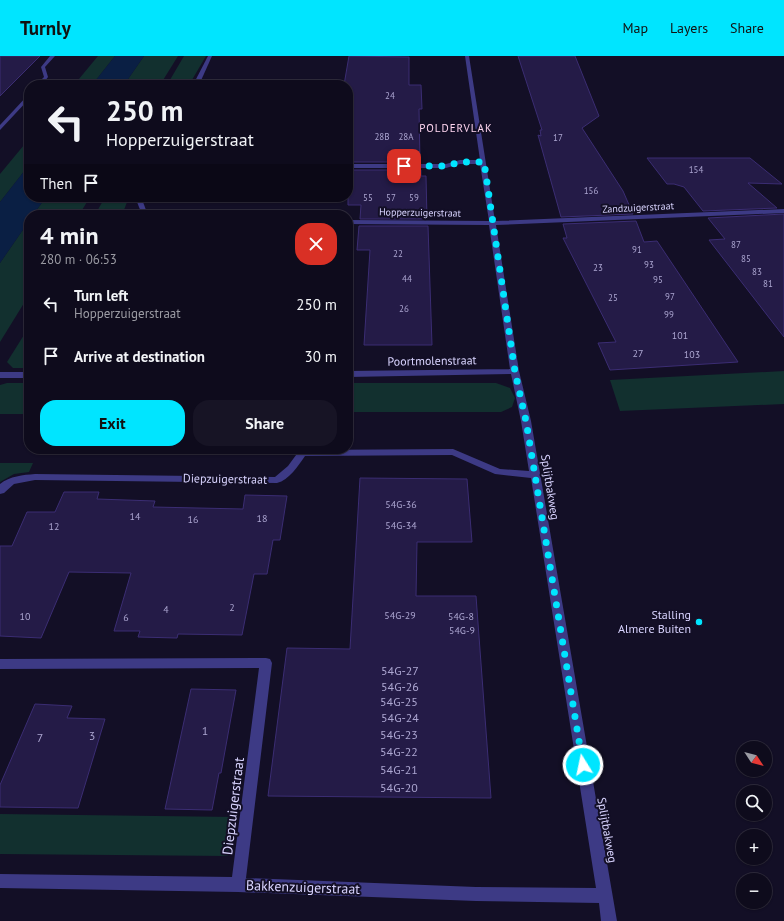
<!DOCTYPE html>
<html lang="en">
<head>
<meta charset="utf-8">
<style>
  :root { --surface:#0e0b1c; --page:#171425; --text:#f1f3f6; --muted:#9b9ba3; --line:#2e2b3b; --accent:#00e5ff }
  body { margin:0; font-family:"PT Sans",sans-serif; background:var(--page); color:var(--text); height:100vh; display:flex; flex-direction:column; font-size:15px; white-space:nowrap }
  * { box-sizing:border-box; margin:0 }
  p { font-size:13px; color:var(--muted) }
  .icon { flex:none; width:22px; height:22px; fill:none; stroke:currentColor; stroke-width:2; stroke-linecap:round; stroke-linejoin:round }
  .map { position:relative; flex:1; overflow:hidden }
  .drawer { position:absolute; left:24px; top:154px; width:329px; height:244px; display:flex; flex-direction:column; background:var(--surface); border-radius:16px; box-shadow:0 1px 3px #0004,0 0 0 1px var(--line) }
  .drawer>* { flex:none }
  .hud { position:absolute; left:24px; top:24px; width:329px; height:122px; border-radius:16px; box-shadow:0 1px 3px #0004,0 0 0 1px var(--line); background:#0e0b1c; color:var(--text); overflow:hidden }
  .needle { width:26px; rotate:126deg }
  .tools { position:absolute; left:736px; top:685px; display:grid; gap:8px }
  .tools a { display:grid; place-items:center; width:36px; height:36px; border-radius:50%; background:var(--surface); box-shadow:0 1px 3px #0004,0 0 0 1px var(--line); font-size:20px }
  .pin { position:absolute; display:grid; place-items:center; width:34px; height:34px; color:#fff; margin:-17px; border-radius:8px; box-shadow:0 2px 6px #0006 }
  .me { position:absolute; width:44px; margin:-22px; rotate:350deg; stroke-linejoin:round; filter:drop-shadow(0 0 3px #0008) }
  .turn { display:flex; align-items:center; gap:14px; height:84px; padding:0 16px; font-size:18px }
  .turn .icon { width:52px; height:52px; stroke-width:2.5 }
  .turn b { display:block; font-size:28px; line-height:34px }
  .then { display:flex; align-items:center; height:38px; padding:0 16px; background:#0003; gap:8px; font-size:15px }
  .round { display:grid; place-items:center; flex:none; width:42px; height:42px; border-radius:16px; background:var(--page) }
  .overview { display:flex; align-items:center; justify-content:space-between; height:68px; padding:0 16px }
  h1 { font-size:24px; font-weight:600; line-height:30px }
  .button { display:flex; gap:8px; margin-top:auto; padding:8px 16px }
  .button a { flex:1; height:46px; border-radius:16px; background:var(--accent); color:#111; font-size:16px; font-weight:600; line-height:46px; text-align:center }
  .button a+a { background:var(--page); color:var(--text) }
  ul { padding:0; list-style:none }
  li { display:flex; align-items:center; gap:12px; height:52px; padding:0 16px }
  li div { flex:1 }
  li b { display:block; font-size:15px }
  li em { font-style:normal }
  header { display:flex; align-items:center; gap:24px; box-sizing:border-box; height:56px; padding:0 20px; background:var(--accent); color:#111 }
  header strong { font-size:19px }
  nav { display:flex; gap:22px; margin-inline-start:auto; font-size:14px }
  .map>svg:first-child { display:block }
  .green { fill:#12302f }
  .water { fill:#0a1f44 }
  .building { fill:#241b47; stroke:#3b2d73 }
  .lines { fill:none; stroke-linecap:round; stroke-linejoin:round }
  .minor { fill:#3d3a85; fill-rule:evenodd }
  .route { stroke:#00e5ff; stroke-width:7; stroke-dasharray:0 12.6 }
  .poi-dot { fill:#00e5ff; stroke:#130f26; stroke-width:1.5 }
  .labels { text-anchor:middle; stroke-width:4; stroke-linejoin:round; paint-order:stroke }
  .far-number-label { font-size:9px; fill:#aca6d1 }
  .far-street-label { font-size:10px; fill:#d9d4ff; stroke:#130f26 }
  .number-label { font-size:10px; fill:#aca6d1 }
  .far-neighbourhood-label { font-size:11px; letter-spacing:1px; fill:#ffd6f0; stroke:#130f26 }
  .street-label { font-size:12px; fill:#d9d4ff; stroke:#130f26 }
  .poi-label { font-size:12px; fill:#d9d4ff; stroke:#130f26; text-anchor:end }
  .near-number-label { font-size:12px; fill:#aca6d1 }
  .near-street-label { font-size:14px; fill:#d9d4ff; stroke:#130f26 }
</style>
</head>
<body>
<header>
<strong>Turnly</strong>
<nav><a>Map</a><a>Layers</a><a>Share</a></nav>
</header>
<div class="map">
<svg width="784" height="865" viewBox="0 0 784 865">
  <rect width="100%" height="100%" fill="#130f26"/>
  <!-- green -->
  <g class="green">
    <path d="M98 0H115L92 29H74Z"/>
    <path d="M144 0H178L160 29H124Z"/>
    <path d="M184 0H206L189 29H167Z"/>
    <path d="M29 83V109L0 146V118Z"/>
    <path d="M46 141H90L79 159H33Z"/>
    <path d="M105 141H129L122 159H95Z"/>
    <path d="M29 165V239L0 286V207Z"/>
    <path d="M29 271V312H13L7 306Z"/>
    <path d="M784 315V348L620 355 610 324Z"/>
    <path d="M7 327H29V358H0V329Z"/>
    <path d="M348 327H496L510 332 515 342 512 351 501 356H348Z"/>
    <path d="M0 407H33L29 416 14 418 0 426Z"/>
    <path d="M0 758 235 761 228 800 0 798Z"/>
  </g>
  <!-- water -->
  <g class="water">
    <path d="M115 0H144L124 29H92Z"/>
    <path d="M29 109V141H46L33 159H29V165L0 207V146Z"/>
  </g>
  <!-- building -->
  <g class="building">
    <path d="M0 0H40L0 40Z"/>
    <path d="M349 0 409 1V29H421L422 53H419L420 106H348V29H344Z"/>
    <path d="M518 0H575L599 60 582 72 623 135 633 158 561 161 538 79 541 80 540 74H542Z"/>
    <path d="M647 102H750L782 128 748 127 777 152 703 155 684 131 674 128H667Z"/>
    <path d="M348 114H421V120H426L427 163H360L361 149H348Z"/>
    <path d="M784 158V281L709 184 725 183 708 162Z"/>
    <path d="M636 165 644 186 657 185 738 306 610 314 598 287 616 286 563 182H567L563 168Z"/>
    <path d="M359 170H428L432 289H364L370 194H357Z"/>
    <path d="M360 422 467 423 472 486H417L416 540H476L491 742 268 740 287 592 350 593Z"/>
    <path d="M64 436H99L97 443 155 445 153 451 243 453 245 439 287 440 280 484H273L267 518H254L242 579 178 578 177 582 138 581 140 575H114L131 517 69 516 41 582 0 580V490H12L27 456H55Z"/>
    <path d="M191 633 236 634 221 717H219L212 754 165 753Z"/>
    <path d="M35 648 72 650 67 662 105 663 78 752 0 751V729Z"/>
  </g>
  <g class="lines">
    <!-- minor -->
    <g class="minor">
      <path d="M50 0H55L45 11 48 21 42 29H36L44 21 41 11Z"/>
      <path d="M208 0H212L199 29H193Z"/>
      <path d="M465 0H469L495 165 784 153V157L496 169 519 315 531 365 617 865H601L599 847 476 845 238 836 0 832V818L232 821 259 612 0 613V603L266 602 270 603 272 607 246 822 476 831 596 832 531 422 495 418 452 399 305 400C298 410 289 424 277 427L35 424 14 428 4 437 0 438V428C10 420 23 419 35 418L275 421 288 410 299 395 302 394 453 393 500 413 529 415 521 365 511 318 348 321V315L510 313 489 169 348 168V164L489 165 480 108H460L446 112H348V108H446L460 104H480Z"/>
      <path d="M29 38V43L0 74V69Z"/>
      <path d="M139 141H145L143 146 146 154 155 159H147L141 156 137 146Z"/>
      <rect x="0" y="316" width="29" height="6"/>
    </g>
  </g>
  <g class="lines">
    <!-- route -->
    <path class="route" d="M404 110H446L460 106H484L515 316 526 365 583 709"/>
  </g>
  <!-- markers -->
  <circle class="poi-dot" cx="699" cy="566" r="4"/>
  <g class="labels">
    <!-- far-number labels -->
    <g class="far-number-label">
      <text x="390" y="43">24</text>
      <text x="382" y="84">28B</text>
      <text x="406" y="84">28A</text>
      <text x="558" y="85">17</text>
      <text x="696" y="117">154</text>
      <text x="591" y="138">156</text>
      <text x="368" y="145">55</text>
      <text x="391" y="145">57</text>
      <text x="414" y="145">59</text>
      <text x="736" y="192">87</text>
      <text x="637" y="197">91</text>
      <text x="398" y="201">22</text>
      <text x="746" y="206">85</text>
      <text x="649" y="212">93</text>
      <text x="598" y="215">23</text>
      <text x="757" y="219">83</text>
      <text x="407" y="226">44</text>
      <text x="658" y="227">95</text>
      <text x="768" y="231">81</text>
      <text x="670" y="244">97</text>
      <text x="613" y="245">25</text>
      <text x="404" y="256">26</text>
      <text x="669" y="262">99</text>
    </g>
    <!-- far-street labels -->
    <g class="far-street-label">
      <text transform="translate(638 151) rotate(-3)" y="4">Zandzuigerstraat</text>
      <text transform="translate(420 156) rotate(1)" y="4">Hopperzuigerstraat</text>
    </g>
    <!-- number labels -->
    <g class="number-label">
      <text x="680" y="283">101</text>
      <text x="638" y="301">27</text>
      <text x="692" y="302">103</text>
      <text x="401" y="452">54G-36</text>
      <text x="135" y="464">14</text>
      <text x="262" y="466">18</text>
      <text x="193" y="467">16</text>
      <text x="401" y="473">54G-34</text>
      <text x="54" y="474">12</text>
      <text x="232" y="555">2</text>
      <text x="166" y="557">4</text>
      <text x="400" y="563">54G-29</text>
      <text x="25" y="564">10</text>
      <text x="461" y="564">54G-8</text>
      <text x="126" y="565">6</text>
      <text x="462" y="578">54G-9</text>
    </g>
    <!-- far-neighbourhood labels -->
    <g class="far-neighbourhood-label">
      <text x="456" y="76">POLDERVLAK</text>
    </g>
    <!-- street labels -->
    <g class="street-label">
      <text transform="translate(432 305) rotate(-1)" y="4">Poortmolenstraat</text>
      <text transform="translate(225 423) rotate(1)" y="4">Diepzuigerstraat</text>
      <text transform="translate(550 431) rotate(81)" y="4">Splijtbakweg</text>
      <text transform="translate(607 774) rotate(80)" y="4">Splijtbakweg</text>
    </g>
    <!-- poi labels -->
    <g class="poi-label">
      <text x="691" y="563">Stalling<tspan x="691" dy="14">Almere Buiten</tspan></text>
    </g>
    <!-- near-number labels -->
    <g class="near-number-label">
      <text x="400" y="619">54G-27</text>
      <text x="400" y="635">54G-26</text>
      <text x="399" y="650">54G-25</text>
      <text x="400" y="666">54G-24</text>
      <text x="205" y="679">1</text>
      <text x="399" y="683">54G-23</text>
      <text x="92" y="684">3</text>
      <text x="40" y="686">7</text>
      <text x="399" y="700">54G-22</text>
      <text x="399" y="718">54G-21</text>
      <text x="399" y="736">54G-20</text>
    </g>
    <!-- near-street labels -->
    <g class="near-street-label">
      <text transform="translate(233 750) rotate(-83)" y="5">Diepzuigerstraat</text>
      <text transform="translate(303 831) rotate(2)" y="5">Bakkenzuigerstraat</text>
    </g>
  </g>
</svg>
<div class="tools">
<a><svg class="needle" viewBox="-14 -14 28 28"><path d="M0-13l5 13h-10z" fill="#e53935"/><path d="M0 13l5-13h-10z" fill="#9b9ba3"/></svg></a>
<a><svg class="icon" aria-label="search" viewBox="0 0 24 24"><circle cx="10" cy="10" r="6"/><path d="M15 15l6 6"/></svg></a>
<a>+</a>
<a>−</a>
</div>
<div class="pin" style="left:404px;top:110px;background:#d93025"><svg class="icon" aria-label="arrive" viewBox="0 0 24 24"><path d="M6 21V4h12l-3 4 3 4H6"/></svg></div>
<svg class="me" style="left:583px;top:709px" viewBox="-20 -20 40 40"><circle r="17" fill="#00e5ff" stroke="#fff" stroke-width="3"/><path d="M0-11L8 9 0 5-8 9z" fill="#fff"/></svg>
<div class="hud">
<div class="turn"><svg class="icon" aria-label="left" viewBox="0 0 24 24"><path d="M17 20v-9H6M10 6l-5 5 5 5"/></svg><div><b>250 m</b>Hopperzuigerstraat</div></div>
<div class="then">Then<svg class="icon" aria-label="arrive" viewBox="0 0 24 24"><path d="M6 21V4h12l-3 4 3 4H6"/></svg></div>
</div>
<section class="drawer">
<div class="overview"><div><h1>4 min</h1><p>280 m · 06:53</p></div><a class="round" style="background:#d93025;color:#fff"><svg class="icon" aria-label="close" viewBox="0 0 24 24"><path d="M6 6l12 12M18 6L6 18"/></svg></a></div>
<ul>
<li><svg class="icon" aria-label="left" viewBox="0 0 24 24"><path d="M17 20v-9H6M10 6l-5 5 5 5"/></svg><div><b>Turn left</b><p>Hopperzuigerstraat</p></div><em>250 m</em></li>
<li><svg class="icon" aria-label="arrive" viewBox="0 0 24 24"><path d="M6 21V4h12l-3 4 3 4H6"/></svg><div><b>Arrive at destination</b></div><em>30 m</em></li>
</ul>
<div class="button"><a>Exit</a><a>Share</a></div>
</section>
</div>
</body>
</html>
